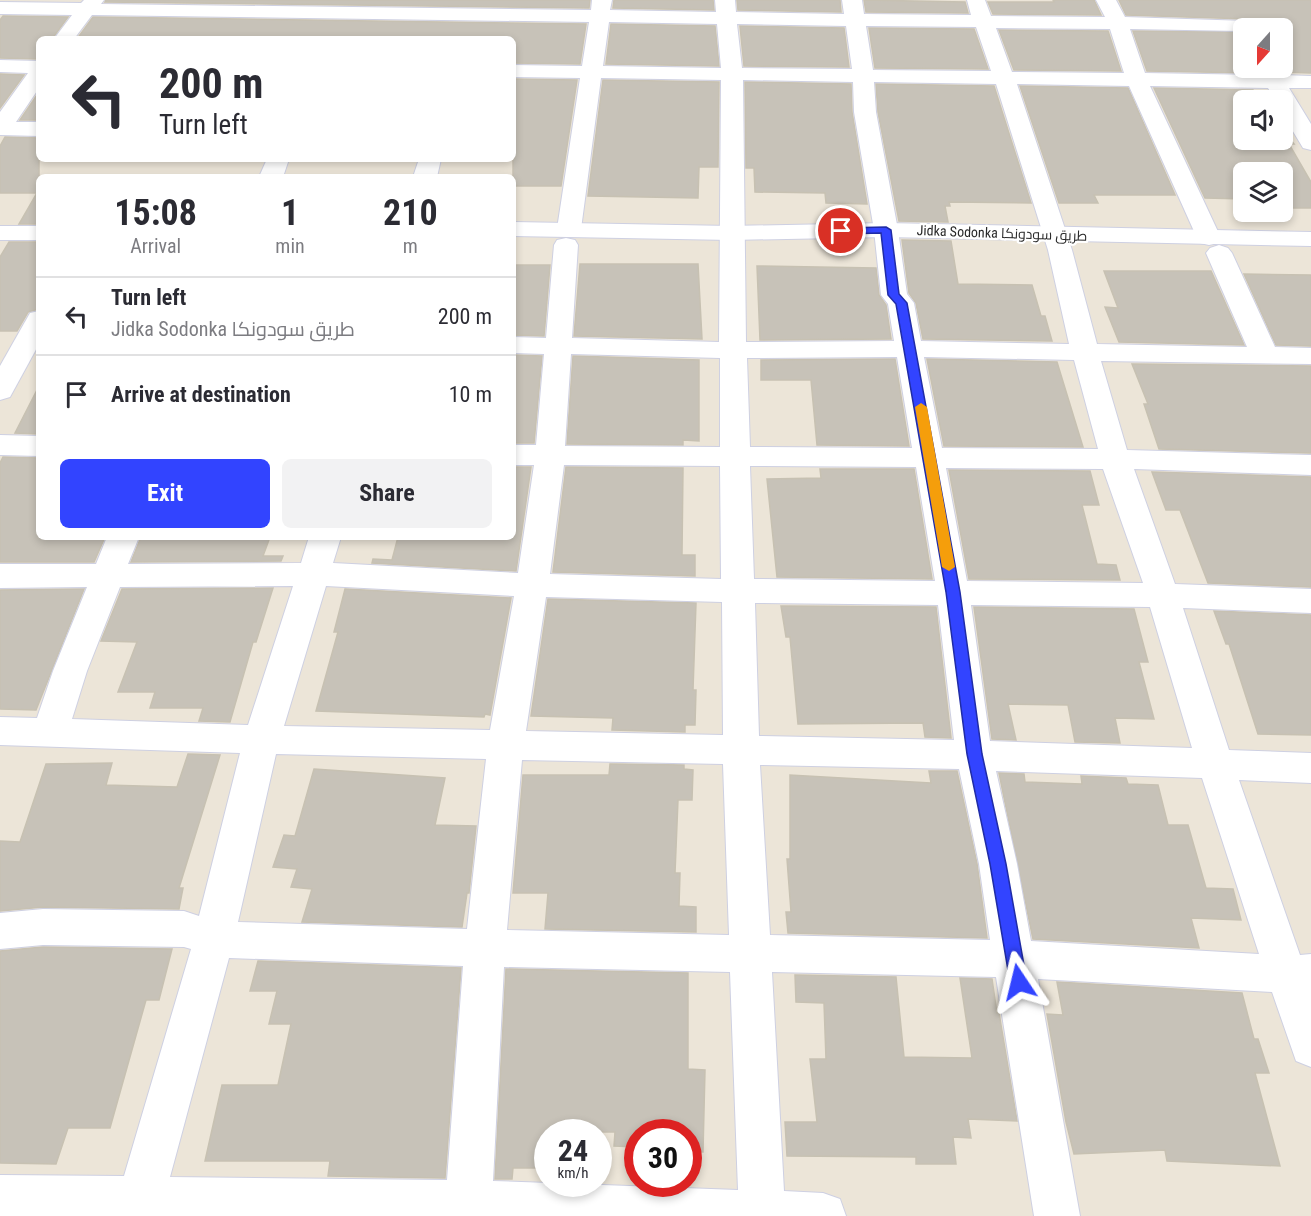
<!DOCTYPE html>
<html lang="en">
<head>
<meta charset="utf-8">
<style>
  :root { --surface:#fff; --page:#f2f2f3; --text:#2b2b33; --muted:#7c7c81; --line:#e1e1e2; --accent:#3244ff }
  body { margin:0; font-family:"Roboto Condensed",Cairo,sans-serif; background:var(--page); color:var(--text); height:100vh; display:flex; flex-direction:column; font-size:22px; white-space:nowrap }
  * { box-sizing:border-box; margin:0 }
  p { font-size:20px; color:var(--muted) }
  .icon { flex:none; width:33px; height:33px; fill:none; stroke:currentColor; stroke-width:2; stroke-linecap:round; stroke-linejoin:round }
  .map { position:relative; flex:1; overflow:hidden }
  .sheet { position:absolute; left:36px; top:174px; width:480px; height:366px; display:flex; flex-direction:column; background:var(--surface); border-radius:9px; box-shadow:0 3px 9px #0003 }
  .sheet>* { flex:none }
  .guide { position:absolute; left:36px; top:36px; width:480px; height:126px; border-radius:9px; box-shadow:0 3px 9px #0003; background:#fff; color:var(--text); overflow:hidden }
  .needle { width:39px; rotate:201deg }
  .tools { position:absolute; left:1233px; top:18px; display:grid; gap:12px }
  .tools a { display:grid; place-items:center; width:60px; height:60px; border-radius:9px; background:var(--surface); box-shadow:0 3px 9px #0003; font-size:30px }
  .speed { position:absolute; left:534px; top:1119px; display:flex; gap:12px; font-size:30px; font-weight:700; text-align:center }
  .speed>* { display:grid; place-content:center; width:78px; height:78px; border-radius:50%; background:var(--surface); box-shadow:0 3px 9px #0003; line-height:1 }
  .speed small { font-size:15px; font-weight:400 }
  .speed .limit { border:9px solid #d22; background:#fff; color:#111 }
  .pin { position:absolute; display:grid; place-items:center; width:51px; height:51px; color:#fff; margin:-26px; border:3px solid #fff; border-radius:50%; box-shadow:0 2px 6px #0007 }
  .me { position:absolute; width:66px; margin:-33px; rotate:350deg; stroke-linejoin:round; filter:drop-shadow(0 0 4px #0008) }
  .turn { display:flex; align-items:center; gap:21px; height:126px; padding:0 24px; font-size:27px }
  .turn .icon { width:78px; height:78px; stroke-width:2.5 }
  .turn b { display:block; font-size:42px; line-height:51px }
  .eta { display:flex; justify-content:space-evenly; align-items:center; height:102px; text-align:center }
  .eta b { font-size:36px; font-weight:700; line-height:42px }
  .cta { display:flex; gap:12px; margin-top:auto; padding:12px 24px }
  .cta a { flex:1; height:69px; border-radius:9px; background:var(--accent); color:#fff; font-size:24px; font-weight:700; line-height:69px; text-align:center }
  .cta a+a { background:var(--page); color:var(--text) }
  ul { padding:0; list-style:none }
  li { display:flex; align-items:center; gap:18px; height:78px; padding:0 24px; border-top:2px solid var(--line) }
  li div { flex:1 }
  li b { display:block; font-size:22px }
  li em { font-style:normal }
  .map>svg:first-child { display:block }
  .building { fill:#c7c2b8; stroke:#c7c1b2; stroke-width:1.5 }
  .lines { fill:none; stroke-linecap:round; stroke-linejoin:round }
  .street-casing { stroke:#ced0e2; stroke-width:2 }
  .secondary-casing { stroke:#ced0e2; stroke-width:2 }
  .street { fill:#fff; fill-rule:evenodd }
  .secondary { fill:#fff; fill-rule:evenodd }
  .route { fill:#3244ff; stroke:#202ca6; stroke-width:1.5 }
  .slow { fill:#f59e0b }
  .labels { text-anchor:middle; stroke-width:4.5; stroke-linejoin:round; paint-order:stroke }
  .far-street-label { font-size:14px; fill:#282828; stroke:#fff }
</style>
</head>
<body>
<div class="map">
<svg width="1311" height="1216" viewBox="0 0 1311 1216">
  <rect width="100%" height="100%" fill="#ece5d8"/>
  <!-- building -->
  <g class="building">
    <path d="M106 0H590L589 8 105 2Z"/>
    <path d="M614 0H713L714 10 613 8Z"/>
    <path d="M737 0H840L841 12 738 10Z"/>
    <path d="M864 0 965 2 968 13 866 12Z"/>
    <path d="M1053 0H1094L1101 15 993 14 988 2H1054Z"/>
    <path d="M1119 0H1311V73L1282 72 1279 68H1282V28H1250L1253 25 1248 19 1126 15Z"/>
    <path d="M3 16 68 17 52 39H39V59L0 58V20Z"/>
    <path d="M93 17 586 24 580 64 513 63V39H77Z"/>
    <path d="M611 24 715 26 719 66 606 64Z"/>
    <path d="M740 26 844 28 849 67 744 66Z"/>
    <path d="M869 28 974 29 988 69 875 68Z"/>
    <path d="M999 30 1108 31 1121 71 1014 70Z"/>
    <path d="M1133 31 1244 32V68H1255L1256 71 1250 70 1252 73 1147 71Z"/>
    <path d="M0 74 24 75 0 108Z"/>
    <path d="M513 79 577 80 561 186H513Z"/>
    <path d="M603 80 719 82 718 167H699L698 198 588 196Z"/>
    <path d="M745 82 851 84 852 112 867 204 826 203 825 193 755 192 754 168H746Z"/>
    <path d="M876 84 994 86 1031 203 949 202 950 206H945L948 222 899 221 878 112Z"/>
    <path d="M1020 86 1128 88 1175 195H1094L1098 203H1059Z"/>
    <path d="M1154 88 1253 90 1261 100H1244V140H1282V129L1294 144H1289L1311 182V208H1282V172H1244V199L1205 198Z"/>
    <path d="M39 92V120H20Z"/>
    <path d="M5 137 39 138V224H19L37 193H0V146Z"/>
    <path d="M902 240 951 241 958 284 1032 285 1041 316H1045L1052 341 923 339 916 303 909 293Z"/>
    <path d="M9 242H39V309L28 312 17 331H0V257Z"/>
    <path d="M580 264H698L702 339 574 336Z"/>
    <path d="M513 265H550L544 336 513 335Z"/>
    <path d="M757 266 876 268 879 295 886 305 891 339 760 340Z"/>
    <path d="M1104 271H1211L1244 345 1119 342 1105 307 1118 308Z"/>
    <path d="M1244 274 1311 275V346L1276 345Z"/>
    <path d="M513 355 542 356 534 443H513Z"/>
    <path d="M573 356 699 360V441L683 440V445L567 444Z"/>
    <path d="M895 359 909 446 817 445 811 380H761V360Z"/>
    <path d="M927 359 1057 362 1083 447 944 446Z"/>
    <path d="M1132 364 1311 366V453L1159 449 1144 404H1148Z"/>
    <path d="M39 386V434L15 433Z"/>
    <path d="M3 457 39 458V537H105L94 562H0V463Z"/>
    <path d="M513 467H531L516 571 372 563 373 559 392 560 398 537H513Z"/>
    <path d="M566 467 683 468 682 555H695V576L553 572Z"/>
    <path d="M820 469H914L932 579 777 577 767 479 821 478Z"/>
    <path d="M949 470 1090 471 1099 505H1082L1097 564 1116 565 1120 580 969 579Z"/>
    <path d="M1152 472 1311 477V587L1208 583 1180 510H1166Z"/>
    <path d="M141 537H270L263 556H283L281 561 131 562Z"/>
    <path d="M273 588 256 642H253L230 722 199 721 203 708H150L155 692H118L137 642 101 641 122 589Z"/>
    <path d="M84 589 36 710 0 709V590Z"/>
    <path d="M345 589 511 598 490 715 485 714 484 717 316 711 338 632H334Z"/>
    <path d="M548 599 696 603 693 690H696L695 725H685V732L612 730 613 718 531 716Z"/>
    <path d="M781 606 936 607 951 738 925 737 923 723 798 724 790 637H786Z"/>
    <path d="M974 607 1134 609 1148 662H1139L1154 719 1115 718 1120 743 1075 742 1068 705 1008 704 1016 740 992 739Z"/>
    <path d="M1214 611 1311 615V735L1258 734 1229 644H1226Z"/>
    <path d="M188 754 220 755 179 888H183L179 909 43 907 0 911V841L20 842 46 764 112 763 106 785 177 787Z"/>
    <path d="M610 764 684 765V769L693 770 692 800H678L675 873H680L679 906 696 907V932L545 929 548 893H513L523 775H609Z"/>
    <path d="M314 769 445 778 435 825 476 826 469 893H467L462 927 302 922 312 889 291 887 297 869 273 867 284 835 295 836Z"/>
    <path d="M929 771H957L977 864 987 938 788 933 786 912H791L787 859H790V775L931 783Z"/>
    <path d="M999 773 1024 774 1025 782 1082 784 1081 776 1126 778 1128 784 1158 785 1168 825H1188L1206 888 1233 889 1241 920 1191 918 1199 948 1033 939Z"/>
    <path d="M43 947 172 949 159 1000H146L110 1128H68L56 1164 0 1163V951Z"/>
    <path d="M258 961 461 968 445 1178 328 1176 330 1161H205L222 1085H278L291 1024H269L277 991H250Z"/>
    <path d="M506 969 688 973V1069L705 1070 703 1152 688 1151V1132H638V1147L614 1146 615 1132H548V1168H513L512 1179H495Z"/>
    <path d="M795 975 896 977 904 1057 972 1058 960 978 992 979 997 1013H999L1017 1121 968 1119 971 1138 953 1137 956 1164H916V1157L787 1156 785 1122H817L810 1059H826L824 1003 796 1002Z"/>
    <path d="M1057 982 1242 993 1254 1039H1258L1269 1073H1255L1280 1166 1167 1161 1165 1150 1074 1154 1066 1122 1047 1014 1063 1015Z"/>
  </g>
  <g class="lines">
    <defs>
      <g id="street">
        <path d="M84 0H104L101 4 591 10 592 0H612L610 10 716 12 715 0H735L736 12 844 14 842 0H862L864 14 971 15 967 0H985L991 16 1105 17 1096 0H1116L1125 17 1248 21 1251 25 1241 31 1130 29 1145 73 1261 75 1257 68H1277L1282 75 1311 76V88H1289L1311 124V150L1303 148 1282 113V100H1275L1268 88 1150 86 1221 238 1218 243 1209 245 1200 243 1197 238 1129 86 1017 84 1072 250 1097 344 1247 347 1206 253 1210 248 1219 245 1228 248 1232 253 1275 347 1311 348V364L1101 361 1127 450 1311 455V475L1134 469 1175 584 1311 589V613L1183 608 1229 750 1311 753V783L1239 780 1300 955 1311 954V1067L1296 1061 1272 992 1038 979 1080 1216H1034L996 977 772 972 784 1191 823 1193 840 1199 846 1216H0V1175L124 1176 191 949 184 947 43 945 0 949V913L43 909 184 911 199 916 240 753 0 745V717L37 718 53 671 87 587 0 588V564H96L107 537H139L128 564 301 563 309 537H341L333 563 518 573 534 465H513V445H536L544 354 513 353V337L546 338 554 245 557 240 566 238 575 240 578 245 572 338 719 342 721 80 601 78 581 229 578 234 569 236 560 234 557 229 580 78 513 77V65L582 66 589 22 92 15 74 39H54L72 15 0 14V2L81 3ZM609 22 717 24 721 68 603 66ZM737 24 846 26 852 69 742 68ZM866 26 976 27 991 71 873 70ZM996 28 1110 29 1124 73 1012 72ZM743 80 853 82 854 112 874 230 881 295 888 304 894 341 746 342ZM874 82 996 84 1048 250 1069 344 921 341 914 303 907 294 898 230 876 112ZM571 354 720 358V447L565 446ZM897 357 912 448 750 447 747 358ZM924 357 1074 360 1098 449 942 448ZM564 465 720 466 721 579 550 574ZM750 466 916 467 935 581 754 579ZM946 468 1103 469 1143 583 967 581ZM293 586 248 725 72 719 87 671 120 587ZM326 586 514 596 490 730 284 726ZM546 597 722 602 723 735 526 731ZM755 603 938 605 954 740 759 736ZM971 605 1150 607 1192 748 990 741ZM276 754 486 759 467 929 238 922ZM522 760 723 764 729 935 507 930ZM760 765 959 769 979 864 990 940 770 935ZM996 771 1202 778 1259 954 1031 941 1017 864ZM229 958 463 966 447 1180 170 1177ZM504 967 730 972 738 1190 493 1181Z"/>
        <path d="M0 60 39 61V88L16 122H39V136L0 135V112L28 73 0 72Z"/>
        <path d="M267 159H289L283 177H259Z"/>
        <path d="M419 159H441L437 177H413Z"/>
        <path d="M39 311V344L10 397 0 400V366L30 313Z"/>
        <path d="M0 435 39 436V456L0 455Z"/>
      </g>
      <g id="secondary">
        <path d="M513 222 731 226 886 223 1311 232V246L886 237 731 240 513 236Z"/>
        <rect x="0" y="226" width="39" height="14"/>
      </g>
    </defs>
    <!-- street casing -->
    <use href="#street" class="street-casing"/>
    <!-- secondary casing -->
    <use href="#secondary" class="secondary-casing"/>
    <!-- street -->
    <use href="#street" class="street"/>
    <!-- secondary -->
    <use href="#secondary" class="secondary"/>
  </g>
  <!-- route -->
  <path class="route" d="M886 227 891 230 899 294 907 303 960 592 982 754 1006 864 1027 982 1025 987 1019 990 1013 987 1010 982 990 864 967 754 946 592 896 304 888 295 881 233 841 234 836 231 841 228Z"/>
  <!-- slow -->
  <path class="slow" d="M921 403 927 407 955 567 949 571 942 567 915 407Z"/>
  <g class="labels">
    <!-- far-street labels -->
    <g class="far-street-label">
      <text transform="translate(1002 233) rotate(2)" y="5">Jidka Sodonka طريق سودونكا</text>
    </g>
  </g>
</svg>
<div class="tools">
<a><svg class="needle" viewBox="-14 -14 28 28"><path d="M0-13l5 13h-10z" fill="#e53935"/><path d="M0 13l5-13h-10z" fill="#7c7c81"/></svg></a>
<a><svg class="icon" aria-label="sound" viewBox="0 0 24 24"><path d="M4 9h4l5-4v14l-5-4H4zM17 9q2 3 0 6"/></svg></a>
<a><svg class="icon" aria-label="layers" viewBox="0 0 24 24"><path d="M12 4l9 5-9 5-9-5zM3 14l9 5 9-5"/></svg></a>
</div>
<div class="speed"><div>24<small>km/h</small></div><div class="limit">30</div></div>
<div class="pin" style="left:841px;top:231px;background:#d93025"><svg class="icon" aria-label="arrive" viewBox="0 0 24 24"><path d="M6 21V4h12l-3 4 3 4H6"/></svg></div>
<svg class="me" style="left:1019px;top:982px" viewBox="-20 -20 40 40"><path d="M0-17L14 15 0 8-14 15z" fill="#3244ff" stroke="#fff" stroke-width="4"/></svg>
<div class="guide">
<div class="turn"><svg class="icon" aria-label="left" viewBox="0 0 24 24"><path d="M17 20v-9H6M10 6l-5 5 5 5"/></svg><div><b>200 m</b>Turn left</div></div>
</div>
<section class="sheet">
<div class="eta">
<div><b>15:08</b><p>Arrival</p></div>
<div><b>1</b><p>min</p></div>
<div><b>210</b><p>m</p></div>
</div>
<ul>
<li><svg class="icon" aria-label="left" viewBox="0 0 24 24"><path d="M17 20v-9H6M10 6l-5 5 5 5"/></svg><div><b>Turn left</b><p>Jidka Sodonka طريق سودونكا</p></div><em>200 m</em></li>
<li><svg class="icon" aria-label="arrive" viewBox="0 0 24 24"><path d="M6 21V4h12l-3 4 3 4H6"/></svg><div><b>Arrive at destination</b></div><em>10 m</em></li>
</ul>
<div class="cta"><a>Exit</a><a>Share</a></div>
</section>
</div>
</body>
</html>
